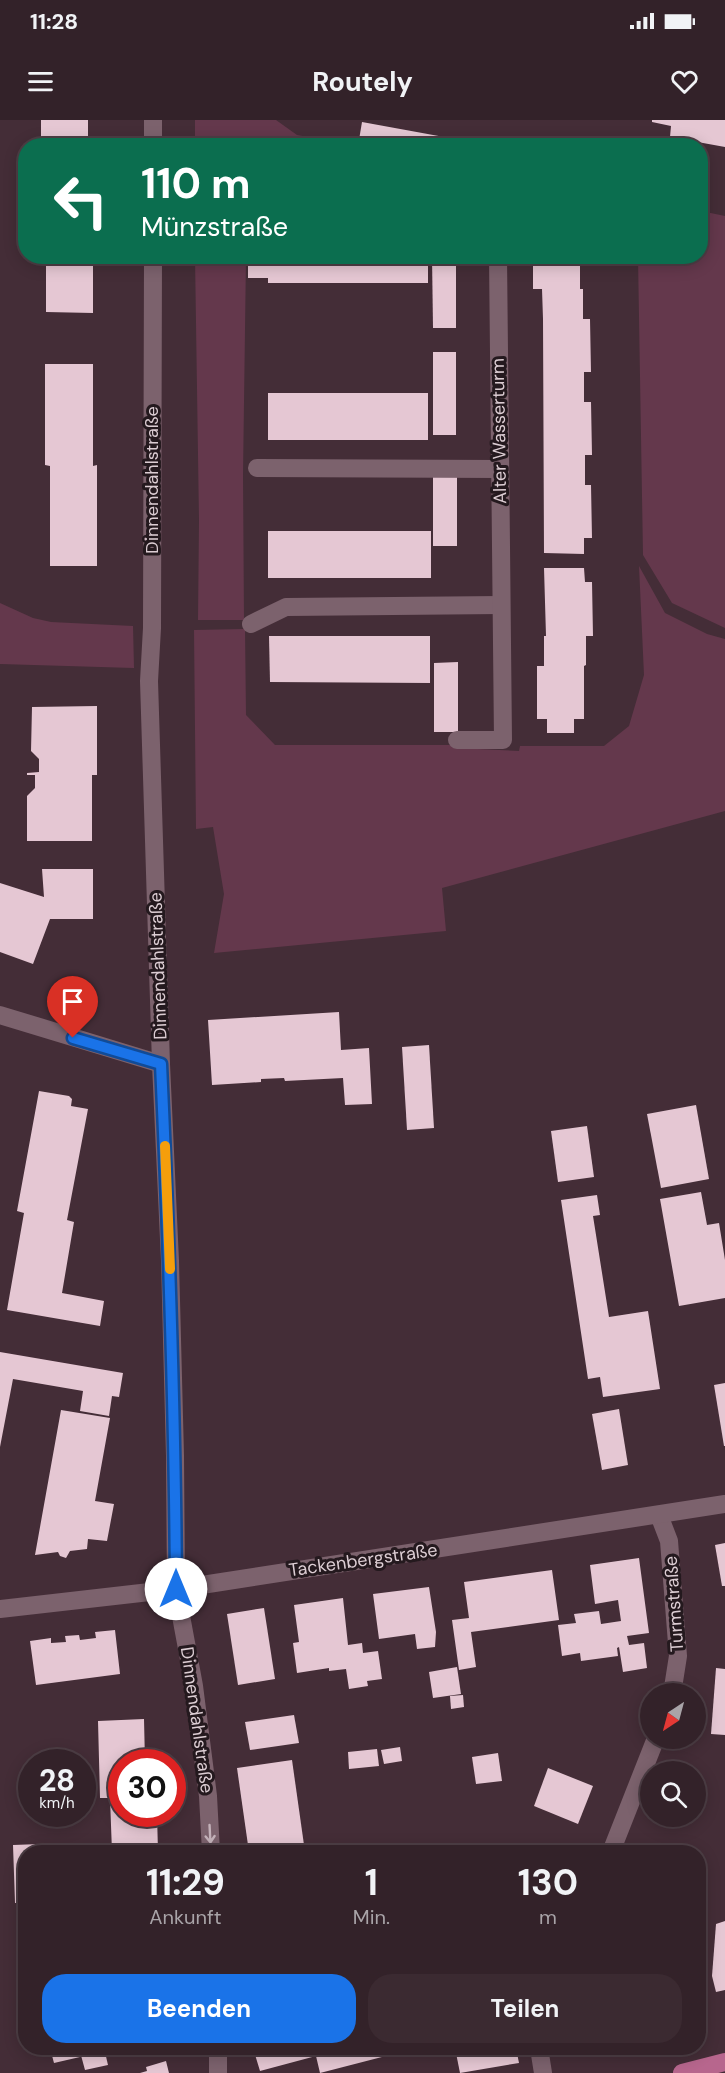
<!DOCTYPE html>
<html lang="de">
<head>
<meta charset="utf-8">
<style>
  :root { --surface:#332229; --page:#3b2a31; --text:#f1f3f6; --muted:#a9a4a8; --line:#4e3f46; --accent:#1a73e8 }
  body { margin:0; font-family:"DM Sans",sans-serif; background:var(--page); color:var(--text); height:100vh; display:flex; flex-direction:column; font-size:22px; white-space:nowrap }
  * { box-sizing:border-box; margin:0 }
  p { font-size:20px; color:var(--muted) }
  .icon { flex:none; width:33px; height:33px; fill:none; stroke:currentColor; stroke-width:2; stroke-linecap:round; stroke-linejoin:round }
  .map { position:relative; flex:1; overflow:hidden }
  .drawer { position:absolute; left:18px; top:1725px; width:688px; height:210px; display:flex; flex-direction:column; background:var(--surface); border-radius:24px; box-shadow:0 3px 15px #0003,0 0 0 2px var(--line) }
  .drawer>* { flex:none }
  .guide { position:absolute; left:18px; top:18px; width:690px; height:126px; border-radius:24px; box-shadow:0 3px 15px #0003,0 0 0 2px var(--line); background:#0b6e4f; color:#fff; overflow:hidden }
  .needle { width:39px; rotate:216deg }
  .fabs { position:absolute; left:640px; top:1563px; display:grid; gap:12px }
  .fabs a { display:grid; place-items:center; width:66px; height:66px; border-radius:50%; background:var(--surface); box-shadow:0 3px 15px #0003,0 0 0 2px var(--line); font-size:30px }
  .speed { position:absolute; left:18px; top:1629px; display:flex; gap:12px; font-size:30px; font-weight:700; text-align:center }
  .speed>* { display:grid; place-content:center; width:78px; height:78px; border-radius:50%; background:var(--surface); box-shadow:0 3px 15px #0003,0 0 0 2px var(--line); line-height:1 }
  .speed small { font-size:15px; font-weight:400 }
  .speed .limit { border:9px solid #d22; background:#fff; color:#111 }
  .pin { position:absolute; display:grid; place-items:center; width:51px; height:51px; color:#fff; margin:-62px -26px; border-radius:50% 50% 50% 0; rotate:-45deg; box-shadow:0 0 6px #0007 }
  .pin .icon { rotate:45deg }
  .me { position:absolute; width:66px; margin:-33px; rotate:0deg; stroke-linejoin:round; filter:drop-shadow(0 0 4px #0008) }
  .turn { display:flex; align-items:center; gap:21px; height:126px; padding:0 24px; font-size:27px }
  .turn .icon { width:78px; height:78px; stroke-width:2.5 }
  .turn b { display:block; font-size:42px; line-height:51px }
  .eta { display:flex; justify-content:space-evenly; align-items:center; height:102px; text-align:center }
  .eta b { font-size:36px; font-weight:700; line-height:42px }
  .action { display:flex; gap:12px; margin-top:auto; padding:12px 24px }
  .action a { flex:1; height:69px; border-radius:24px; background:var(--accent); color:#fff; font-size:24px; font-weight:700; line-height:69px; text-align:center }
  .action a+a { background:var(--page); color:var(--text) }
  .status { display:flex; justify-content:space-between; align-items:center; height:42px; padding:0 30px; background:var(--surface); direction:ltr }
  .status svg { height:16px; fill:currentColor }
  header { display:flex; justify-content:space-between; align-items:center; height:78px; padding:0 24px; background:var(--surface); font-size:27px; font-weight:700 }
  .map>svg:first-child { display:block }
  .green { fill:#64384c }
  .building { fill:#e5c7d3 }
  .lines { fill:none; stroke-linecap:round; stroke-linejoin:round }
  .minor { stroke:#7c626d; stroke-width:18 }
  .major { stroke:#b7668d; stroke-width:18 }
  .oneway { stroke:#c4b2ba }
  .route-casing { stroke:#114b97; stroke-width:15 }
  .route { stroke:#1a73e8; stroke-width:10 }
  .slow { stroke:#f59e0b; stroke-width:10 }
  .labels { text-anchor:middle; stroke-width:6; stroke-linejoin:round; paint-order:stroke }
  .street-label { font-size:18px; fill:#dccdd3; stroke:#24191e }
</style>
</head>
<body>
<div class="status"><b>11:28</b><svg viewBox="0 0 49 12"><path d="M0 12V9h3v3zM5 12V6h3v6zM10 12V3h3v9zM15 12V0h3v12zM26 1h20v11H26zM47 4h2v5h-2z"/></svg></div>
<header><svg class="icon" aria-label="menu" viewBox="0 0 24 24"><path d="M4 6h16M4 12h16M4 18h16"/></svg>Routely<svg class="icon" aria-label="heart" viewBox="0 0 24 24"><path d="M12 20l-8-8c-3-5 5-10 8-4 3-6 11-1 8 4z"/></svg></header>
<div class="map">
<svg width="725" height="1953" viewBox="0 0 725 1953">
  <rect width="100%" height="100%" fill="#442d37"/>
  <!-- green -->
  <g class="green">
    <path d="M195 0H276L297 15 354 25H223L195 18Z"/>
    <path d="M701 91 725 96V508L672 483 643 435 638 137 700 136Z"/>
    <path d="M195 137H246L243 355 244 500H198L199 400Z"/>
    <path d="M639 446 665 493 707 514 725 519V691L442 768 446 811 214 833 224 774 213 707 196 709 194 510 245 509 246 595 275 625H477L478 629 519 631 520 626H604L629 606 644 555Z"/>
    <path d="M0 483 33 498 51 502 133 506 134 548 0 544Z"/>
  </g>
  <!-- building -->
  <g class="building">
    <rect x="41" y="0" width="47" height="26"/>
    <path d="M652 0H725V27L670 17 671 6 652 2Z"/>
    <path d="M362 2 466 21 465 26H358Z"/>
    <path d="M46 136H93V193L46 192Z"/>
    <path d="M248 136H428V163H268V158H248Z"/>
    <path d="M432 136H456V208H433Z"/>
    <path d="M533 136H580V169H583V199H590L591 252H584V282H591L592 335H585V365H591L592 418H584V434L544 433 543 199 542 169H533Z"/>
    <rect x="433" y="232" width="23" height="83"/>
    <path d="M45 244H93V346L97 345V446H50V346L45 345Z"/>
    <rect x="268" y="273" width="160" height="47"/>
    <rect x="433" y="356" width="24" height="70"/>
    <rect x="268" y="411" width="163" height="47"/>
    <path d="M544 448H584L585 462H592L593 516H586V545L584 546V599H574V613H547V599H537V546H544V516H546Z"/>
    <path d="M269 516H430V563L270 562Z"/>
    <path d="M458 542V612H434V543Z"/>
    <path d="M97 586V655H92V721H27V676L35 668V655H27V653L39 652V639L31 631 32 587Z"/>
    <path d="M42 749H93V799H50L33 844 0 832V763L44 777Z"/>
    <path d="M339 892 341 930 369 928 372 984 345 985 343 958 285 961 284 958 261 959V962L212 965 208 900Z"/>
    <path d="M429 925 434 1008 407 1010 402 927Z"/>
    <path d="M39 971 69 976 72 979 71 986 88 989 67 1100 74 1102 62 1173 104 1181 100 1206 7 1190 24 1093 17 1091Z"/>
    <path d="M696 985 709 1059 661 1068 647 994Z"/>
    <path d="M587 1006 594 1057 558 1062 551 1011Z"/>
    <path d="M701 1072 707 1105 719 1103 725 1140V1178L679 1186 660 1079Z"/>
    <path d="M597 1075 600 1095 593 1096 609 1197 648 1191 660 1269 603 1277 600 1257 588 1259 561 1080Z"/>
    <path d="M0 1232 123 1253 119 1277 112 1276 109 1296 80 1291 83 1271 13 1259 0 1327Z"/>
    <path d="M725 1263V1326H724L714 1265Z"/>
    <path d="M619 1289 628 1345 602 1350 592 1294Z"/>
    <path d="M61 1290 110 1298 95 1381 114 1384 107 1421 88 1419 87 1429 70 1431 66 1438 60 1436 58 1432 35 1435Z"/>
    <path d="M725 1423V1466H722L715 1425Z"/>
    <path d="M639 1438 649 1513 627 1516 629 1525 644 1523 647 1548 623 1552 619 1527 617 1528 618 1536 581 1541 580 1533 562 1536 558 1505 576 1503 574 1494 599 1491 601 1504 621 1501 618 1480 595 1484 590 1445Z"/>
    <path d="M552 1450 559 1500 471 1512 476 1547 459 1550 452 1500 469 1498 464 1462Z"/>
    <path d="M429 1467 436 1512 435 1527 417 1529 415 1514 379 1519 373 1474Z"/>
    <path d="M343 1478 348 1525 362 1523 363 1533 378 1531 382 1559 367 1561 368 1566 349 1569 346 1549 329 1551V1548L297 1553 293 1523 299 1522 294 1485Z"/>
    <path d="M264 1488 275 1559 238 1565 227 1494Z"/>
    <path d="M115 1510 120 1554 36 1565 30 1521 51 1518V1523L66 1522 65 1516 79 1515 80 1520 96 1518 95 1512Z"/>
    <path d="M457 1547 461 1574 433 1578 429 1552Z"/>
    <path d="M716 1548 725 1549V1615L711 1614Z"/>
    <path d="M463 1575 464 1587 451 1589 450 1576Z"/>
    <path d="M294 1595 299 1623 250 1630 245 1602Z"/>
    <path d="M144 1599 145 1642H122V1694H157L158 1732H112L110 1678H100L98 1601Z"/>
    <path d="M400 1627 402 1641 384 1644 381 1630Z"/>
    <path d="M377 1629 379 1646 349 1649 348 1632Z"/>
    <path d="M498 1633 502 1661 476 1664 472 1637Z"/>
    <path d="M292 1640 305 1732H249L237 1648Z"/>
    <path d="M548 1648 593 1666 578 1704 534 1686Z"/>
    <path d="M40 1724V1732H26V1783H15L13 1725Z"/>
    <path d="M725 1801V1870L716 1872 712 1856 716 1804Z"/>
    <path d="M50 1928H78L80 1937 54 1943Z"/>
    <path d="M79 1928H104L108 1945 85 1950Z"/>
    <path d="M253 1928H409V1930L320 1953 316 1936 260 1951Z"/>
    <path d="M455 1928H516L519 1943 460 1953Z"/>
    <path d="M166 1941 169 1953H140L147 1951 146 1947Z"/>
  </g>
  <g class="lines">
    <!-- minor -->
    <g class="minor">
      <path d="M153 0V26"/>
      <path d="M153 136 152 508 149 561 161 944 170 1141 175 1336 176 1469 194 1566 208 1676 211 1732"/>
      <path d="M257 348 500 349"/>
      <path d="M251 504 286 487 501 485"/>
      <path d="M457 620H503L498 136"/>
      <path d="M0 895 161 944"/>
      <path d="M659 1395 669 1421 678 1536 672 1574"/>
      <path d="M0 1489 176 1469 725 1384"/>
      <path d="M611 1732 656 1618"/>
      <path d="M218 1928V1953"/>
      <path d="M539 1928 543 1953"/>
    </g>
    <!-- major -->
    <path class="major" d="M682 1953 725 1942"/>
  </g>
  <!-- one-way arrows -->
  <defs><path id="oneway-shaft" d="M-6 0H5M1.5-3L5.5 0L1.5 3" fill="none" stroke-width="1.6" stroke-linecap="round" stroke-linejoin="round" transform="scale(1.5)"/></defs>
  <use class="oneway" href="#oneway-shaft" transform="translate(210 1714) rotate(87)"/>
  <g class="lines">
    <defs>
      <path id="route" d="M73 918 161 944C169 1119 175 1293 176 1469"/>
    </defs>
    <!-- route casing -->
    <use href="#route" class="route-casing"/>
    <!-- route -->
    <use href="#route" class="route"/>
    <!-- slow -->
    <path class="slow" d="M165 1026 170 1149"/>
  </g>
  <g class="labels">
    <!-- street labels -->
    <g class="street-label">
      <text transform="translate(499 311) rotate(-91)" y="6">Alter Wasserturm</text>
      <text transform="translate(152 360) rotate(-90)" y="6">Dinnendahlstraße</text>
      <text transform="translate(158 846) rotate(-92)" y="6">Dinnendahlstraße</text>
      <text transform="translate(363 1440) rotate(-8)" y="6">Tackenbergstraße</text>
      <text transform="translate(674 1484) rotate(-94)" y="6">Turmstraße</text>
      <text transform="translate(197 1600) rotate(82)" y="6">Dinnendahlstraße</text>
    </g>
  </g>
</svg>
<div class="fabs">
<a><svg class="needle" viewBox="-14 -14 28 28"><path d="M0-13l5 13h-10z" fill="#e53935"/><path d="M0 13l5-13h-10z" fill="#a9a4a8"/></svg></a>
<a><svg class="icon" aria-label="search" viewBox="0 0 24 24"><circle cx="10" cy="10" r="6"/><path d="M15 15l6 6"/></svg></a>
</div>
<div class="speed"><div>28<small>km/h</small></div><div class="limit">30</div></div>
<div class="pin" style="left:73px;top:918px;background:#d93025"><svg class="icon" aria-label="arrive" viewBox="0 0 24 24"><path d="M6 21V4h12l-3 4 3 4H6"/></svg></div>
<svg class="me" style="left:176px;top:1469px" viewBox="-20 -20 40 40"><circle r="19" fill="#fff"/><path d="M0-13L10 11 0 6-10 11z" fill="#1a73e8"/></svg>
<div class="guide">
<div class="turn"><svg class="icon" aria-label="left" viewBox="0 0 24 24"><path d="M17 20v-9H6M10 6l-5 5 5 5"/></svg><div><b>110 m</b>Münzstraße</div></div>
</div>
<section class="drawer">
<div class="eta">
<div><b>11:29</b><p>Ankunft</p></div>
<div><b>1</b><p>Min.</p></div>
<div><b>130</b><p>m</p></div>
</div>
<div class="action"><a>Beenden</a><a>Teilen</a></div>
</section>
</div>
</body>
</html>
